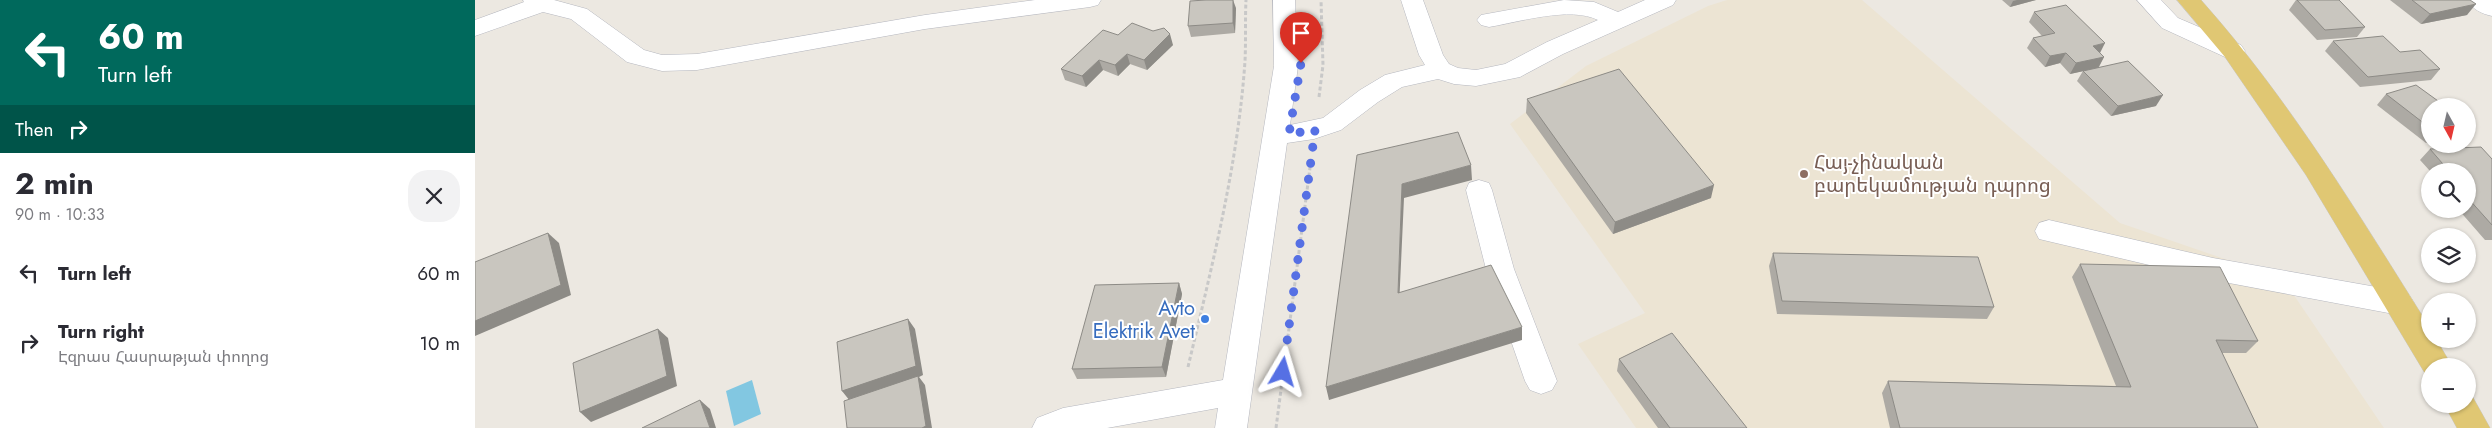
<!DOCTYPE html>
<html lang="en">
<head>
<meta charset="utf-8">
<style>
  :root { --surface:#fff; --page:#f2f2f3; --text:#2b2b33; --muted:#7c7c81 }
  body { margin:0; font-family:Jost,"Noto Sans Armenian",sans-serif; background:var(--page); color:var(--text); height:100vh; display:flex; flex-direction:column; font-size:19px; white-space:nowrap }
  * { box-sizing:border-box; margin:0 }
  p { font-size:16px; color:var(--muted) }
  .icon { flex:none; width:28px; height:28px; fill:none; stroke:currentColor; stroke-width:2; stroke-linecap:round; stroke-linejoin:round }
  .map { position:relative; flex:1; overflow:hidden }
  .panel { display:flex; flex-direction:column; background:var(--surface); width:475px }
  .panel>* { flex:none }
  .banner { background:#00695c; color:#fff; overflow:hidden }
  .needle { width:32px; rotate:172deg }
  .buttons { position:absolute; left:1946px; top:98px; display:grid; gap:10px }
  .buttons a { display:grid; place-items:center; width:55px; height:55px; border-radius:50%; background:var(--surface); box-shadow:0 1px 4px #0004; font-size:25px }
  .pin { position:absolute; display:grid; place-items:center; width:42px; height:42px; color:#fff; margin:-51px -21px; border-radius:50% 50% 50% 0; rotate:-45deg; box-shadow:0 0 5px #0007 }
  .pin .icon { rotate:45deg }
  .me { position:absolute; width:55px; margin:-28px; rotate:7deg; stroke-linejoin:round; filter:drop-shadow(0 0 4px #0008) }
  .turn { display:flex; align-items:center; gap:18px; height:105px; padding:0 15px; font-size:22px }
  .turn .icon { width:65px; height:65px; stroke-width:2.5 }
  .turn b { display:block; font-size:35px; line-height:42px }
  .then { display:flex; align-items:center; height:48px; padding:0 15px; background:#0003; gap:10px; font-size:19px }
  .round { display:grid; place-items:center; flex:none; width:52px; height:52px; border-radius:20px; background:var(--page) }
  .overview { display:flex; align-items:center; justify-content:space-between; height:85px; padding:0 15px }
  h1 { font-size:30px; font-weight:700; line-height:38px }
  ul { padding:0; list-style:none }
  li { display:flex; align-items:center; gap:15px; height:70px; padding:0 15px }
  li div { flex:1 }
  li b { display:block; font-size:19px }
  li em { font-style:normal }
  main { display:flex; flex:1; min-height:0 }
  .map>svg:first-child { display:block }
  .education { fill:#ece4d3 }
  .water { fill:#82c7e1 }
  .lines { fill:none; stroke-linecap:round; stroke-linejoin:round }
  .minor-casing { stroke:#b5b7bf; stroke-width:1 }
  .major-casing { stroke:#c8c8c8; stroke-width:1 }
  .path { stroke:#c8c8c8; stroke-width:3; stroke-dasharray:4 2.5; stroke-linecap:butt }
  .minor { fill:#fff; fill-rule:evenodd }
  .major { fill:#e0c773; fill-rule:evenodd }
  .wall { fill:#adaaa4 }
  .shaded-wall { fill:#8d8b86 }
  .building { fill:#c9c6bf; stroke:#8d8b86 }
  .route { stroke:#5670e4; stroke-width:9; stroke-dasharray:0 16.2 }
  .education-dot { fill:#8d6e63; stroke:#fff; stroke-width:2 }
  .shop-dot { fill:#3f7fe0; stroke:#fff; stroke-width:2 }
  .labels { text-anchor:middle; stroke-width:4; stroke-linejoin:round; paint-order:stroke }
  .education-label { font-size:20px; fill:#785e54; stroke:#fff; text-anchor:start }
  .shop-label { font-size:20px; fill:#366cbe; stroke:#fff; text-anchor:end }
</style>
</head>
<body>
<main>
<section class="panel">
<div class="banner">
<div class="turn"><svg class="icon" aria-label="left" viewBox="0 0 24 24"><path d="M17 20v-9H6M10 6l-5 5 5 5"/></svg><div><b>60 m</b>Turn left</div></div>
<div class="then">Then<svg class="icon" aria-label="right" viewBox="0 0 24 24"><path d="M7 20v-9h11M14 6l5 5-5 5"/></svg></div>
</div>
<div class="overview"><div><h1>2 min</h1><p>90 m · 10:33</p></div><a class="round"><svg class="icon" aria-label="close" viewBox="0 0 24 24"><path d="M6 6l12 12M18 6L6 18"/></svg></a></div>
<ul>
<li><svg class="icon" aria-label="left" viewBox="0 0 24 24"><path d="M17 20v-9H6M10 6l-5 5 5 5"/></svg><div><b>Turn left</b></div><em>60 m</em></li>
<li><svg class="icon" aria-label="right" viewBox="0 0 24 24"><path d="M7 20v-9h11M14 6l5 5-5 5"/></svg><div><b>Turn right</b><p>Էզրաս Հասրաթյան փողոց</p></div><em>10 m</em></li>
</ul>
</section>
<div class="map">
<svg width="2017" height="428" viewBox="0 0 2017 428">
  <rect width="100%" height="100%" fill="#ece8e1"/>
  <!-- education -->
  <path class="education" d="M1252 0H1387L1645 223 1808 279 1909 428H1161L1103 344 1170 313 1035 124 1111 66 1233 6Z"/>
  <!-- water -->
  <path class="water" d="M277 380 286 414 259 426 251 391Z"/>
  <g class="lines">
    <defs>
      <g id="minor">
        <path d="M48 0H79L112 9 169 50 187 55 222 54 450 15 560 0H626L623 5 615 7 450 29 222 70 187 71 152 62 96 19 68 12 0 36V20L49 2Z"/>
        <path d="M798 0H820L823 66 815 125 848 118 885 90 910 75 950 65 944 55 926 0H948L968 55 974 64 983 68 1001 70 1030 64 1072 42 1123 20C1095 6 1044 22 1014 27L1006 25 1002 20 1006 15 1089 0 1119 2 1143 12 1170 0H1201L1198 5 1088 54 1045 77 1001 86 979 84 963 79 927 87 903 102 866 130 839 139 812 143 772 428H740L743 408 632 428H557L562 418 588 408 748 380 799 66Z"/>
        <path d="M1662 0H1686L1703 18 1766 45 1770 51 1766 57 1758 59 1750 57 1687 28Z"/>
        <path d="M1992 0H2017V16C2007 14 1997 9 1992 0Z"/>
        <path d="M1004 180 1014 183 1017 190 1039 269 1082 381 1077 390 1066 394 1055 390 1050 381 1011 269 991 190 994 183Z"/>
        <path d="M1574 220 1738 258 1924 291 1934 295 1939 303 1934 311 1924 315 1738 280 1564 239 1560 231 1564 223Z"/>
      </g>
      <g id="major">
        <path d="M1702 0H1726C1815 100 1884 215 1955 328V339H1961L1977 366H1955V377L1951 375 1831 175 1750 57Z"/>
        <path d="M1992 393 1996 394 2015 428H1982L1969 404H1992Z"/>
      </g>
    </defs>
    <!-- minor casing -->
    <use href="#minor" class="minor-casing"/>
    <!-- major casing -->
    <use href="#major" class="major-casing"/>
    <!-- path -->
    <g class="path">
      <path d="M844 97 848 65 846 0"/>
      <path d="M713 367C737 266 763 164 770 61 771 41 770 20 771 0"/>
      <path d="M801 428 836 160"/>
    </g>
    <!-- minor -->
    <use href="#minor" class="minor"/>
    <!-- major -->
    <use href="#major" class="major"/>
  </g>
  <!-- wall -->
  <g class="wall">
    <path d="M1527 0H1561L1535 7Z"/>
    <path d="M1821 0H1864L1890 27 1882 37 1842 40 1814 10Z"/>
    <path d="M1915 0H1995L1992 15 1946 24Z"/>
    <path d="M761 8 760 33 716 37 713 26Z"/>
    <path d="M1559 12 1625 53 1629 57 1624 67 1681 106 1636 116 1602 81 1608 71 1595 74 1585 63 1570 67 1552 48 1558 38 1567 36 1554 22Z"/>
    <path d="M643 35 698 45 672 70 655 64 643 76 628 70 611 87 590 80 586 69Z"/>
    <path d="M1858 41 1925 52 1965 69 1956 80 1885 87 1850 51Z"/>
    <path d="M1911 94 1955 106V141L1951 143 1902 105Z"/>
    <path d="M1052 99 1236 198 1138 234 1051 113Z"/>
    <path d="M1955 149 2017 159V240H2010L1983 209H1992V171H1955L1945 160Z"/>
    <path d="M1298 253 1519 307 1512 319 1302 314 1294 266Z"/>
    <path d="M1605 264 1783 341 1771 353H1747L1783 428H1415L1407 393 1413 381 1641 386 1597 277Z"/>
    <path d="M704 283 707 294 691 377 602 379 597 369Z"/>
    <path d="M1144 359 1272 428H1183L1142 371Z"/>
  </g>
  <!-- shaded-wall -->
  <g class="shaded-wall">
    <path d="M758 0 761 8 760 33 758 23Z"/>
    <path d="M1542 0H1561L1535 7 1538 1Z"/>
    <path d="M2001 4 1992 15 1946 24 1955 14Z"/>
    <path d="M695 34 698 45 672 70 669 60Z"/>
    <path d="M1630 43 1625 53 1618 46Z"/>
    <path d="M1591 53 1585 63 1570 67 1575 56Z"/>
    <path d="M652 54 655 64 643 76 640 65Z"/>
    <path d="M1629 57 1623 68 1595 74 1601 63Z"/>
    <path d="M624 60 628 70 611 87 607 76Z"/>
    <path d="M1688 95 1681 106 1636 116 1643 106Z"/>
    <path d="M996 165 997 180 929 198 924 307 923 293 927 184Z"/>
    <path d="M1239 185 1236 198 1138 234 1140 222Z"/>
    <path d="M73 233 84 243 96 295 0 336V321Z"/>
    <path d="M704 283 707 294 691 377 687 367Z"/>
    <path d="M433 319 440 329 448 375 444 377 450 385 457 428H447L375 401 367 391Z"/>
    <path d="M1047 327V340L854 400 851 387Z"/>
    <path d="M183 329 193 338 202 386 116 422 105 412Z"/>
    <path d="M225 400 235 409 241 428H235Z"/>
  </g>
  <!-- building -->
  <g class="building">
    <path d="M731 0H758V23L713 26 715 1Z"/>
    <path d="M1822 0H1864L1890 27 1850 30Z"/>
    <path d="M1937 0H1995L2001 4 1955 14Z"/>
    <path d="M1591 5 1630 43 1618 46 1629 57 1601 63 1591 53 1575 56 1558 38 1580 33 1559 12Z"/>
    <path d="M657 23 678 31 689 28 695 34 669 60 652 54 640 65 624 60 607 76 586 69 628 30 643 35Z"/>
    <path d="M1908 36 1925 52 1945 50 1965 69 1893 77 1858 41Z"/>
    <path d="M1653 61 1688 95 1643 106 1608 71Z"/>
    <path d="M1144 69 1239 185 1140 222 1052 99Z"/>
    <path d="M1941 85 1970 106H1955V128L1911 94Z"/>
    <path d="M983 132 996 165 927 184 923 293 1016 265 1047 327 851 387 882 155Z"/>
    <path d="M2006 147 2017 159V225L1992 197V193H1994L1992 192V171H1974L1955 149Z"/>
    <path d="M73 233 86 285 0 321V262Z"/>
    <path d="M1298 253 1503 257 1519 307 1307 301Z"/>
    <path d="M1605 264 1745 267 1783 341 1741 340 1783 428H1425L1413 381 1656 387Z"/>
    <path d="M704 283 687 367 597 369 620 285Z"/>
    <path d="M433 319 441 366 367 391 362 342Z"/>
    <path d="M183 329 192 376 105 412 98 363Z"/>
    <path d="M1197 333 1272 428H1195L1144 359Z"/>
    <path d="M443 376 451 426 447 428H372L369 401Z"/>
    <path d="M225 400 235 428H167Z"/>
  </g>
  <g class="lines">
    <!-- route -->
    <path class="route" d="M808 372 840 130 814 134 826 63"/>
  </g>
  <!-- markers -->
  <circle class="education-dot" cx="1329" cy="174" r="5"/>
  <circle class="shop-dot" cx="730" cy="319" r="5"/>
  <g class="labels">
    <!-- education labels -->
    <g class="education-label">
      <text x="1339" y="169">Հայ-չինական<tspan x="1339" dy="23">բարեկամության դպրոց</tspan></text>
    </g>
    <!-- shop labels -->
    <g class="shop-label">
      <text x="720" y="315">Avto<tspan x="720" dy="23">Elektrik Avet</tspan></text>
    </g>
  </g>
</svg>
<div class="buttons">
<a><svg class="needle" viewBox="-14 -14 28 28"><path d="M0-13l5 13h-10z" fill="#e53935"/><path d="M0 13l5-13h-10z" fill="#7c7c81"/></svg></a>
<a><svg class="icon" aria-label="search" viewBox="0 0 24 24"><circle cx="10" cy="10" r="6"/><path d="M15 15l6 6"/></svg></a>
<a><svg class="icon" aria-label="layers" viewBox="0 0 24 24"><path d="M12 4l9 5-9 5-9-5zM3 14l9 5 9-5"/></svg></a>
<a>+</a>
<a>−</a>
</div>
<div class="pin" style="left:826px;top:63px;background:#d93025"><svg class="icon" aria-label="arrive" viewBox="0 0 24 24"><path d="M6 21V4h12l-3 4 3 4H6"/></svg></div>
<svg class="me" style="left:808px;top:372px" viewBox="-20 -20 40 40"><path d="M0-17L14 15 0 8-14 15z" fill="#5670e4" stroke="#fff" stroke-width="4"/></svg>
</div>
</main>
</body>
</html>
